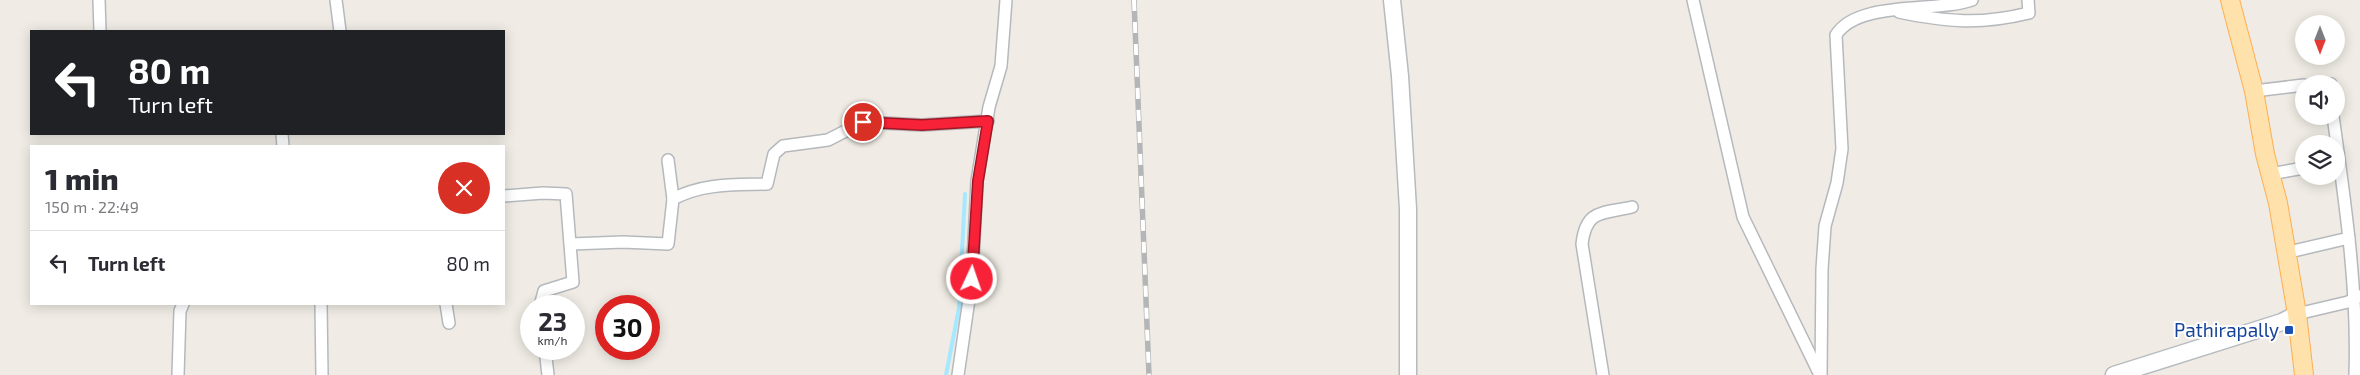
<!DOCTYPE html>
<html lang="en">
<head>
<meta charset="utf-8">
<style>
  :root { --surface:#fff; --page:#f2f2f3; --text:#2b2b33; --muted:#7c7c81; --line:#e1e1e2 }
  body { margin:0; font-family:"Exo 2",sans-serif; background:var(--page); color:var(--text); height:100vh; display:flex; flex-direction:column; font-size:19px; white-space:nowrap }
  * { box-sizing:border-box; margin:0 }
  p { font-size:16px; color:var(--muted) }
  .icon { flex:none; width:28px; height:28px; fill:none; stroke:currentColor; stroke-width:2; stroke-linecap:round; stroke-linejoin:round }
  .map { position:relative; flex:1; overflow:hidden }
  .side { position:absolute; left:30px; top:145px; width:475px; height:160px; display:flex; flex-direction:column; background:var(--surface); border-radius:0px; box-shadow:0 2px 12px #0003 }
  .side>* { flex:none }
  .hud { position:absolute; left:30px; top:30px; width:475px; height:105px; border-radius:0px; box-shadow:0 2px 12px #0003; background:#202124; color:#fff; overflow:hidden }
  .needle { width:32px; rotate:180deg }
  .buttons { position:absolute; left:2295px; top:15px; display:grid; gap:10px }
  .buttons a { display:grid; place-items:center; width:50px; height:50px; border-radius:50%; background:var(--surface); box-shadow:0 2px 12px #0003; font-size:25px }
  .speed { position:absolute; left:520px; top:295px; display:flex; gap:10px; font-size:25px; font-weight:700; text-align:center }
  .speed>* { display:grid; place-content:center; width:65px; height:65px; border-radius:50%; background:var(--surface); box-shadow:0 2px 12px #0003; line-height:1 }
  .speed small { font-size:12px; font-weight:400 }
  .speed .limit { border:8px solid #d22; background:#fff; color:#111 }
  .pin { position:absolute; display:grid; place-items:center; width:42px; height:42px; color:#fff; margin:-21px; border:2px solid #fff; border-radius:50%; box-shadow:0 1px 5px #0007 }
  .me { position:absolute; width:55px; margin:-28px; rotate:3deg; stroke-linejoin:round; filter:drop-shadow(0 0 4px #0008) }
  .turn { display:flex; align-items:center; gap:18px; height:105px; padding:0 15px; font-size:22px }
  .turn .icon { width:65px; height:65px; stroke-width:2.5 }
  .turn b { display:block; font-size:35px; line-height:42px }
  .round { display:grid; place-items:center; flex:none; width:52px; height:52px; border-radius:26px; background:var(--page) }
  .headline { display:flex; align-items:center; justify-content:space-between; height:85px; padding:0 15px }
  h1 { font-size:30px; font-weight:800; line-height:38px }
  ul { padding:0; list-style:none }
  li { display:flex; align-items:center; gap:15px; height:65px; padding:0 15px; border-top:1px solid var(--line) }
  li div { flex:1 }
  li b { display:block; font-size:19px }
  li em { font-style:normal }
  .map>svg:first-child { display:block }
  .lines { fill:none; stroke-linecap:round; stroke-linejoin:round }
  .stream { stroke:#a6e8ff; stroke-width:4 }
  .street-casing { stroke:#b5b9bd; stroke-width:14 }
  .secondary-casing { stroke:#b6bbc0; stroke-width:19 }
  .primary-casing { stroke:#feae50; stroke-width:20 }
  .street { stroke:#fff; stroke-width:11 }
  .secondary { stroke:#fff; stroke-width:16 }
  .primary { stroke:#ffe2ab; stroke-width:18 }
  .rail-casing { stroke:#b4b5b6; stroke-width:5.5 }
  .rail { stroke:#fff; stroke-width:4; stroke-dasharray:11; stroke-linecap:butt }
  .route-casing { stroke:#a11624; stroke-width:12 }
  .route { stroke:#f82238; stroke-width:9 }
  .transit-dot { fill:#1a4fb4; stroke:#fff; stroke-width:2 }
  .labels { text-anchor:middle; stroke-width:4; stroke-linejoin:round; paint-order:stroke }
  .transit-label { font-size:19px; fill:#164399; stroke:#fff; text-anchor:end }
</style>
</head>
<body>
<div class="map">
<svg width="2360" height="375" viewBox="0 0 2360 375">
  <rect width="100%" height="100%" fill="#f0ece5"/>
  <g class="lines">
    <!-- stream -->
    <path class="stream" d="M946 375 959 308 965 194"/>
    <defs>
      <g id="street">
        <path d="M99 0 100 31"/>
        <path d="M336 0 340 31"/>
        <path d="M1693 0 1743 217 1820 375"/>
        <path d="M1899 12C1947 22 1980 25 2029 13L2028 0"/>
        <path d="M2316 84H2331"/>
        <path d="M2254 91 2304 85"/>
        <path d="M2333 116C2345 202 2358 288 2355 375"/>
        <path d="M282 134 283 146"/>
        <path d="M668 160 673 199"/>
        <path d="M2270 174 2304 168"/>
        <path d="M504 196 543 193 566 194 573 282 544 291 540 306"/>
        <path d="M571 244 623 242 668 244 673 199C703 183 734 185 767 184L774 154 783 146 828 140 863 122 922 125 988 121"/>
        <path d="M2285 253 2349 238"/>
        <path d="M321 304 322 375"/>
        <path d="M446 304 449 323"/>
        <path d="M2297 314 2348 302 2359 296"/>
        <path d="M545 349 548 375"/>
        <path d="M178 375 180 311 183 304"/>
        <path d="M958 375 972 279 977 181 989 107 1001 66 1006 0"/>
        <path d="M1603 375 1582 244C1586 209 1602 214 1632 207"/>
        <path d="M1821 375 1822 269 1825 226 1837 183 1842 149 1836 35C1858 0 1935 13 1972 0"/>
      </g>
      <g id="secondary">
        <path d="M1392 0 1400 76 1408 209V375"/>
        <path d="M2114 375 2282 322 2297 314"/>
      </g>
      <path id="primary" d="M2230 0 2254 91 2265 154 2278 203 2297 314 2304 375"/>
    </defs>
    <!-- street casing -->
    <use href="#street" class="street-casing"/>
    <!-- secondary casing -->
    <use href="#secondary" class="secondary-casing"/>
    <!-- primary casing -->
    <use href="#primary" class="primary-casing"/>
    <!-- street -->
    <use href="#street" class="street"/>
    <!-- secondary -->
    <use href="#secondary" class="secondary"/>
    <!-- primary -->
    <use href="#primary" class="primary"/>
    <defs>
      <path id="rail" d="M1134 0 1149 375"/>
    </defs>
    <!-- rail casing -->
    <use href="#rail" class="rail-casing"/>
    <!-- rail -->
    <use href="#rail" class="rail"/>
  </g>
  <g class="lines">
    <defs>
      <path id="route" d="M863 122 922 125 988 121 978 181 972 279"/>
    </defs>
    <!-- route casing -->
    <use href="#route" class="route-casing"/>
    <!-- route -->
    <use href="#route" class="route"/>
  </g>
  <!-- markers -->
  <rect class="transit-dot" x="2284" y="325" width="10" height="10" rx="2.5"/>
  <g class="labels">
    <!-- transit labels -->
    <g class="transit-label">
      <text x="2279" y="337">Pathirapally</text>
    </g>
  </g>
</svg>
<div class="buttons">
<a><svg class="needle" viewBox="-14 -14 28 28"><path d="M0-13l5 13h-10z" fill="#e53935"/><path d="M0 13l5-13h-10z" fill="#7c7c81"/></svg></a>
<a><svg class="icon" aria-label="sound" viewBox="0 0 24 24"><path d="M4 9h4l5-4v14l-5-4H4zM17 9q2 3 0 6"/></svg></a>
<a><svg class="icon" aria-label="layers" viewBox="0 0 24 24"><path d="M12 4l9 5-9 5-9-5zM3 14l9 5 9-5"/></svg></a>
</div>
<div class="speed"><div>23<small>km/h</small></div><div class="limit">30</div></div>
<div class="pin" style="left:863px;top:122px;background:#d93025"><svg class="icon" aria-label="arrive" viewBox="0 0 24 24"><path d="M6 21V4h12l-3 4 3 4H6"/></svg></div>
<svg class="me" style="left:972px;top:279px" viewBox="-20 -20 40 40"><circle r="17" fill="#f82238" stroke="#fff" stroke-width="3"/><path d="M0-11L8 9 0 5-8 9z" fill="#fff"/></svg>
<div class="hud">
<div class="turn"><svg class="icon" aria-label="left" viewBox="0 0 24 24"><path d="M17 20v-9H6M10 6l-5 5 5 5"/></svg><div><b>80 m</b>Turn left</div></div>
</div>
<section class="side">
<div class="headline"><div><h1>1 min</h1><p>150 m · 22:49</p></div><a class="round" style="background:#d93025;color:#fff"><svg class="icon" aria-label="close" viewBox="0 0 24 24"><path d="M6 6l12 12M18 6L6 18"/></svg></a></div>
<ul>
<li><svg class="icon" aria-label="left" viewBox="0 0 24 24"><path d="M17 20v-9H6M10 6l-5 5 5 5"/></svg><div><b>Turn left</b></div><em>80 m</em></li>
</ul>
</section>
</div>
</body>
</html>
